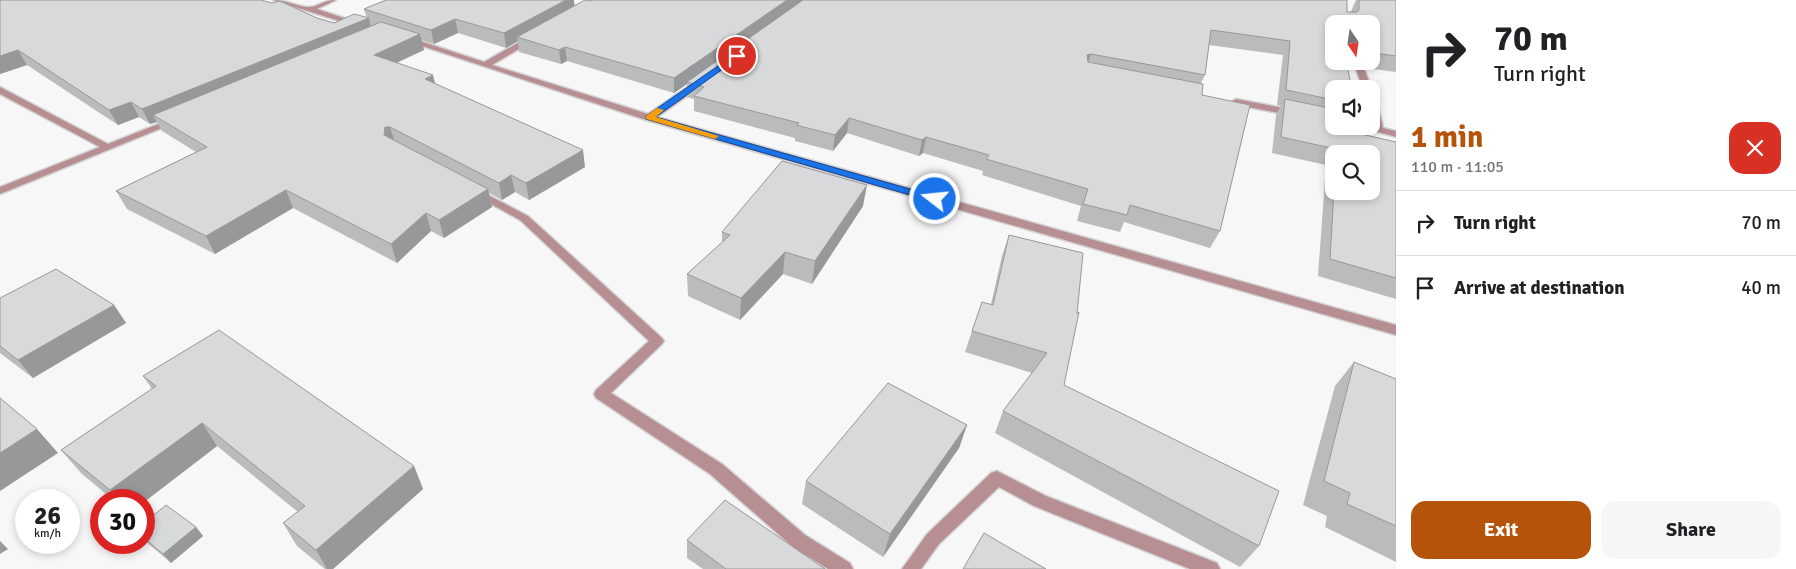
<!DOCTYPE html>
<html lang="en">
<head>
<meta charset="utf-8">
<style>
  :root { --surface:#fff; --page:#f6f6f6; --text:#202124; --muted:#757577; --line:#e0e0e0; --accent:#b45309 }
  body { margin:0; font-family:Signika,sans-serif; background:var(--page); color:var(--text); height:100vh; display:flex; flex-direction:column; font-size:19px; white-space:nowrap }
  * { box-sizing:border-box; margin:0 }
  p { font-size:16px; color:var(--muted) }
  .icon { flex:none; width:28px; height:28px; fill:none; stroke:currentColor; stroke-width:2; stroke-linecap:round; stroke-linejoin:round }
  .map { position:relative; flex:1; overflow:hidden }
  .details { display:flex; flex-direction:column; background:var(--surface); width:400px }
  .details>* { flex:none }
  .top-card { background:#fff; color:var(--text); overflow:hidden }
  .needle { width:32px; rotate:167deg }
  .controls { position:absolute; left:1325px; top:15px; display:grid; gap:10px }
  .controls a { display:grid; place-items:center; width:55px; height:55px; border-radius:10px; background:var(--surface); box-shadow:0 2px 8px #0003; font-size:25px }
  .speed { position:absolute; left:15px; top:489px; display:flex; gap:10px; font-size:25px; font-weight:700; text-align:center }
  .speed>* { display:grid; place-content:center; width:65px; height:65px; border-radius:50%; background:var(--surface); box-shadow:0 2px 8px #0003; line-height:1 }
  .speed small { font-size:12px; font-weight:400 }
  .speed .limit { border:8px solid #d22; background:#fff; color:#111 }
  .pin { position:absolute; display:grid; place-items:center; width:42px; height:42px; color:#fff; margin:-21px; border:2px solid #fff; border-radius:50%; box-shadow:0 1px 5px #0007 }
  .me { position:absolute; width:55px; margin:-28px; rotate:286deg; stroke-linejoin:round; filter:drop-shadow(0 0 4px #0008) }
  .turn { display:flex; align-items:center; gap:18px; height:105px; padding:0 15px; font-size:22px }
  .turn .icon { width:65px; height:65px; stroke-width:2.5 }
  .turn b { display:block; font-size:35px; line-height:42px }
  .round { display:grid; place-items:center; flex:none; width:52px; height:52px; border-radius:15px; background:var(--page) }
  .head { display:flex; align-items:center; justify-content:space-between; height:85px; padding:0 15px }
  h1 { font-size:30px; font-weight:800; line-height:38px; color:var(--accent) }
  .primary-button { display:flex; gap:10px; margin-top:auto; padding:10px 15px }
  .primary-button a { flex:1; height:58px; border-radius:15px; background:var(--accent); color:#fff; font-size:20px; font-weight:800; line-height:58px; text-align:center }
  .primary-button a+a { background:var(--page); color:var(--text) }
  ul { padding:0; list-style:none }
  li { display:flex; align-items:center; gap:15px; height:65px; padding:0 15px; border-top:1px solid var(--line) }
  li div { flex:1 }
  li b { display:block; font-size:19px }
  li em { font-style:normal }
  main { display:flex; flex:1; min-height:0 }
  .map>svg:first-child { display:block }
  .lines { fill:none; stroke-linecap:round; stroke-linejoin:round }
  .minor-casing { stroke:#d3d3d4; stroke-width:3 }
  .minor { fill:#b78e91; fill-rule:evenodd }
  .wall { fill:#babbbb; fill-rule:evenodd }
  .shaded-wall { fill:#979899 }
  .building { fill:#d8d9da; stroke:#979899 }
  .route { fill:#1a73e8; stroke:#114b97 }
  .slow { fill:#f59e0b }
</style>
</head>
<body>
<main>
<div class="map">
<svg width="1396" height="569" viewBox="0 0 1396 569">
  <rect width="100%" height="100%" fill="#f7f7f8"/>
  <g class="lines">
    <defs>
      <g id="minor">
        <path d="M273 0C286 0 299 7 309 7 317 7 324 0 336 0L317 9 362 24 355 26Z"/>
        <path d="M530 36 537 38 492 65 648 114 698 80H704V84L657 117 1396 325V335L646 120 404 40 411 38 484 62Z"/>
        <path d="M1353 61H1361L1372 89 1371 91V89H1363Z"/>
        <path d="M0 87 108 144 171 119 174 118 179 121 0 194V187L100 147 0 94Z"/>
        <path d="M1371 94 1376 97 1383 128 1396 131V137L1356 126H1373Z"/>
        <path d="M1236 99 1294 110 1299 113 1294 116 1233 104 1231 102Z"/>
        <path d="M475 188 528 216 662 338 664 341 662 344 611 393 722 464 805 535 850 563 853 569H828L793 547 710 474 596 398 594 394 596 390 649 341 520 220 471 193 470 191Z"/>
        <path d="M997 471 1046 496 1217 563 1220 569H1190L1034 506 999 487 939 544 921 569H902L927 534 991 473Z"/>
      </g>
    </defs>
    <!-- minor casing -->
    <use href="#minor" class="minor-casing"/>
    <!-- minor -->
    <use href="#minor" class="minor"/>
  </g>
  <!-- wall -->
  <g class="wall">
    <path d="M0 0 317 18 334 23 367 18 364 9 386 0H574V6L591 1 1351 12 1352 9 1356 0H1396V72L1366 68 1362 61H1371V24H1334V61H1355L1353 66 1347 65 1334 89V126L1361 134 1396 142V299L1318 276 1326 165 1272 153 1276 115 1281 106 1277 105 1283 55 1209 45 1205 75 1201 83 1220 231 1210 248 1124 222 1120 232 1077 221 1081 206 982 175 983 171 923 153 919 156 847 133 833 151 795 141V138L694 111V99L687 97V84L674 93 567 61 561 64 519 52 518 41 506 48 458 33 434 44 421 40 424 50 396 63 585 167 529 200 515 192 502 200 489 193 492 207 444 238 431 231 397 263 293 208 215 254 127 209 116 191 196 152 162 131 157 122 150 124 139 117 118 125 27 65 0 74ZM1334 154H1371L1334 191Z"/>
    <path d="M863 206 812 284 783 274 740 320 688 296 687 274 722 243V232Z"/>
    <path d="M1009 235 1064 385 1259 546 1240 567 995 433 1003 411 1032 373 965 352 972 331 991 304 1002 256Z"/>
    <path d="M0 298 114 305 126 323 33 378 0 353Z"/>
    <path d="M1354 362 1396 379V562L1325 527 1327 516 1303 505 1335 386Z"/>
    <path d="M143 376 414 466 423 489 333 569H325L297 546 283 523 298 512 217 446 144 502V500H113L81 473 61 450 152 389Z"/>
    <path d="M967 425 959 448 883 557 802 504 806 481Z"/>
    <path d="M144 523 196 527 203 536 171 563 144 540Z"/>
    <path d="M687 540 825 569H703L687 558Z"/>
  </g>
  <!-- shaded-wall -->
  <g class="shaded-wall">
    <path d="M566 0H574L575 10 517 37 518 41 506 48 504 33Z"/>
    <path d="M787 0H805L687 82V84L674 93V78Z"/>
    <path d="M369 18 372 32 153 115 157 122 150 124 142 109Z"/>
    <path d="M455 19 458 33 434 44 431 30Z"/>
    <path d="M420 34 424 50 379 71 374 55Z"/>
    <path d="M565 47 567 61 561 64 559 50Z"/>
    <path d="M18 50 27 65 0 74V56Z"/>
    <path d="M1091 54 1086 68 1087 55Z"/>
    <path d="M433 75 437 91 425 79Z"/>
    <path d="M131 102 139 117 118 125 109 110Z"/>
    <path d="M849 118 847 133 833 151 835 135Z"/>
    <path d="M385 127H390L395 143 384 135Z"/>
    <path d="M926 137 923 153 919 156 922 140Z"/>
    <path d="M583 150 585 167 529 200 526 183Z"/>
    <path d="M511 175 515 192 502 200 499 183Z"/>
    <path d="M867 185 863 206 812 284 815 261Z"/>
    <path d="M488 189 492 207 444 238 439 220Z"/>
    <path d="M286 190 293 208 215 254 206 236Z"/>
    <path d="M426 213 431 231 397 263 391 244Z"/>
    <path d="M785 252 783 274 740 320 741 298Z"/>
    <path d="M114 305 126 323 33 378 18 360Z"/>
    <path d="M202 423 217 446 144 502V500H118L110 490Z"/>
    <path d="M967 425 959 448 883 557 890 534Z"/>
    <path d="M37 429 58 453 0 491V453Z"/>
    <path d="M414 466 423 489 333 569H327L316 550Z"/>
    <path d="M196 527 203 536 171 563 163 554Z"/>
    <path d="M0 541 8 549 0 554Z"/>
  </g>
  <!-- building -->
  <g class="building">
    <path d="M0 0H261L272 3 280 1 317 18 334 23 354 14 369 18 142 109 131 102 109 110 18 50 0 56Z"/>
    <path d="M386 0H566L504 33 455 19 431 30 364 9Z"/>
    <path d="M585 0 591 1 593 0H787L674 78 565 47 559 50 517 37Z"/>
    <path d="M803 0H1347V12H1357L1359 10V0H1396V56L1374 53 1371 48V24H1334V61H1346L1352 89H1334V100L1286 90 1290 41 1211 30 1205 75 1091 54 1087 55 1088 62 1203 84 1202 95 1250 105 1220 231 1130 205 1127 215 1083 204 1088 189 986 159 989 155 926 137 922 140 849 118 835 135 796 125 799 123 694 96 704 87 687 82Z"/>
    <path d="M381 22 420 34 374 55 433 75 425 79 583 150 526 183 511 175 499 183 390 127H385L384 135 488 189 439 220 426 213 391 244 286 190 206 236 116 191 207 147 153 115Z"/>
    <path d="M1285 99 1334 109V126H1359L1361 134 1396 142V278L1330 259 1334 191H1371V154H1336V149L1281 137Z"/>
    <path d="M782 161 867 185 815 261 785 252 741 298 687 274 730 235 722 232Z"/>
    <path d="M1009 235 1083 253 1077 314 1079 312 1064 385 1279 491 1259 546 1003 411 1047 353 972 331 982 302 993 305Z"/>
    <path d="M56 269 114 305 18 360 0 346V298Z"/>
    <path d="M219 330 414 466 316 550 283 523 305 506 202 423 110 490 61 450 156 386 143 376Z"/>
    <path d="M1354 362 1396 379V526L1347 504 1350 493 1324 481Z"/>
    <path d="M888 383 967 425 890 534 806 481Z"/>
    <path d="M0 398 37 429 0 453Z"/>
    <path d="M725 500 825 569H726L687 540Z"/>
    <path d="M166 505 196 527 163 554 144 538V523Z"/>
    <path d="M984 533 1046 569H963Z"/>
  </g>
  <!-- route -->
  <path class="route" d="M735 54 741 56 656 117 938 197V201H931L646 119V116Z"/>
  <!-- slow -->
  <path class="slow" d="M657 108 664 110 656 117 719 136 715 139 646 119V116Z"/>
</svg>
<div class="controls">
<a><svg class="needle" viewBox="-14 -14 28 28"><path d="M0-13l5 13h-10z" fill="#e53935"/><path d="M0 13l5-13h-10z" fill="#757577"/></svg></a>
<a><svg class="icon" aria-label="sound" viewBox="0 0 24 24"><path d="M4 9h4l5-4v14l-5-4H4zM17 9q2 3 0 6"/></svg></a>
<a><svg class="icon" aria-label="search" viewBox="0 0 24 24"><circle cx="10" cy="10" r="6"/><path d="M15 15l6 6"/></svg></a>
</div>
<div class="speed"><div>26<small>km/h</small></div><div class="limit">30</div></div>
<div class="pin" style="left:737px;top:56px;background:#d93025"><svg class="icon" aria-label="arrive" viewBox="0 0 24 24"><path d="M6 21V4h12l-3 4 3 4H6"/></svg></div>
<svg class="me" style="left:935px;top:199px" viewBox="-20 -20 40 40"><circle r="17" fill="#1a73e8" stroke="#fff" stroke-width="3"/><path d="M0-11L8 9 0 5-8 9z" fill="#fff"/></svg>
</div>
<section class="details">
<div class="top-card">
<div class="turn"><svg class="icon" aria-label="right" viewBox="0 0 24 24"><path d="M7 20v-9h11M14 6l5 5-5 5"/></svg><div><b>70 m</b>Turn right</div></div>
</div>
<div class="head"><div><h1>1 min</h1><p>110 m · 11:05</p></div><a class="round" style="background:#d93025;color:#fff"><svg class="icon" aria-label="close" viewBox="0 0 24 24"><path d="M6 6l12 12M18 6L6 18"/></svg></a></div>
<ul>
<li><svg class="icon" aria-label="right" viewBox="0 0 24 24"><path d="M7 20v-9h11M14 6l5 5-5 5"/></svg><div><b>Turn right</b></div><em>70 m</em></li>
<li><svg class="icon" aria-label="arrive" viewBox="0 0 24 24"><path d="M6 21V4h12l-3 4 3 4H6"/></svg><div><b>Arrive at destination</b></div><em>40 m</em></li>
</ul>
<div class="primary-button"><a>Exit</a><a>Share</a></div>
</section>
</main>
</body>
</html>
